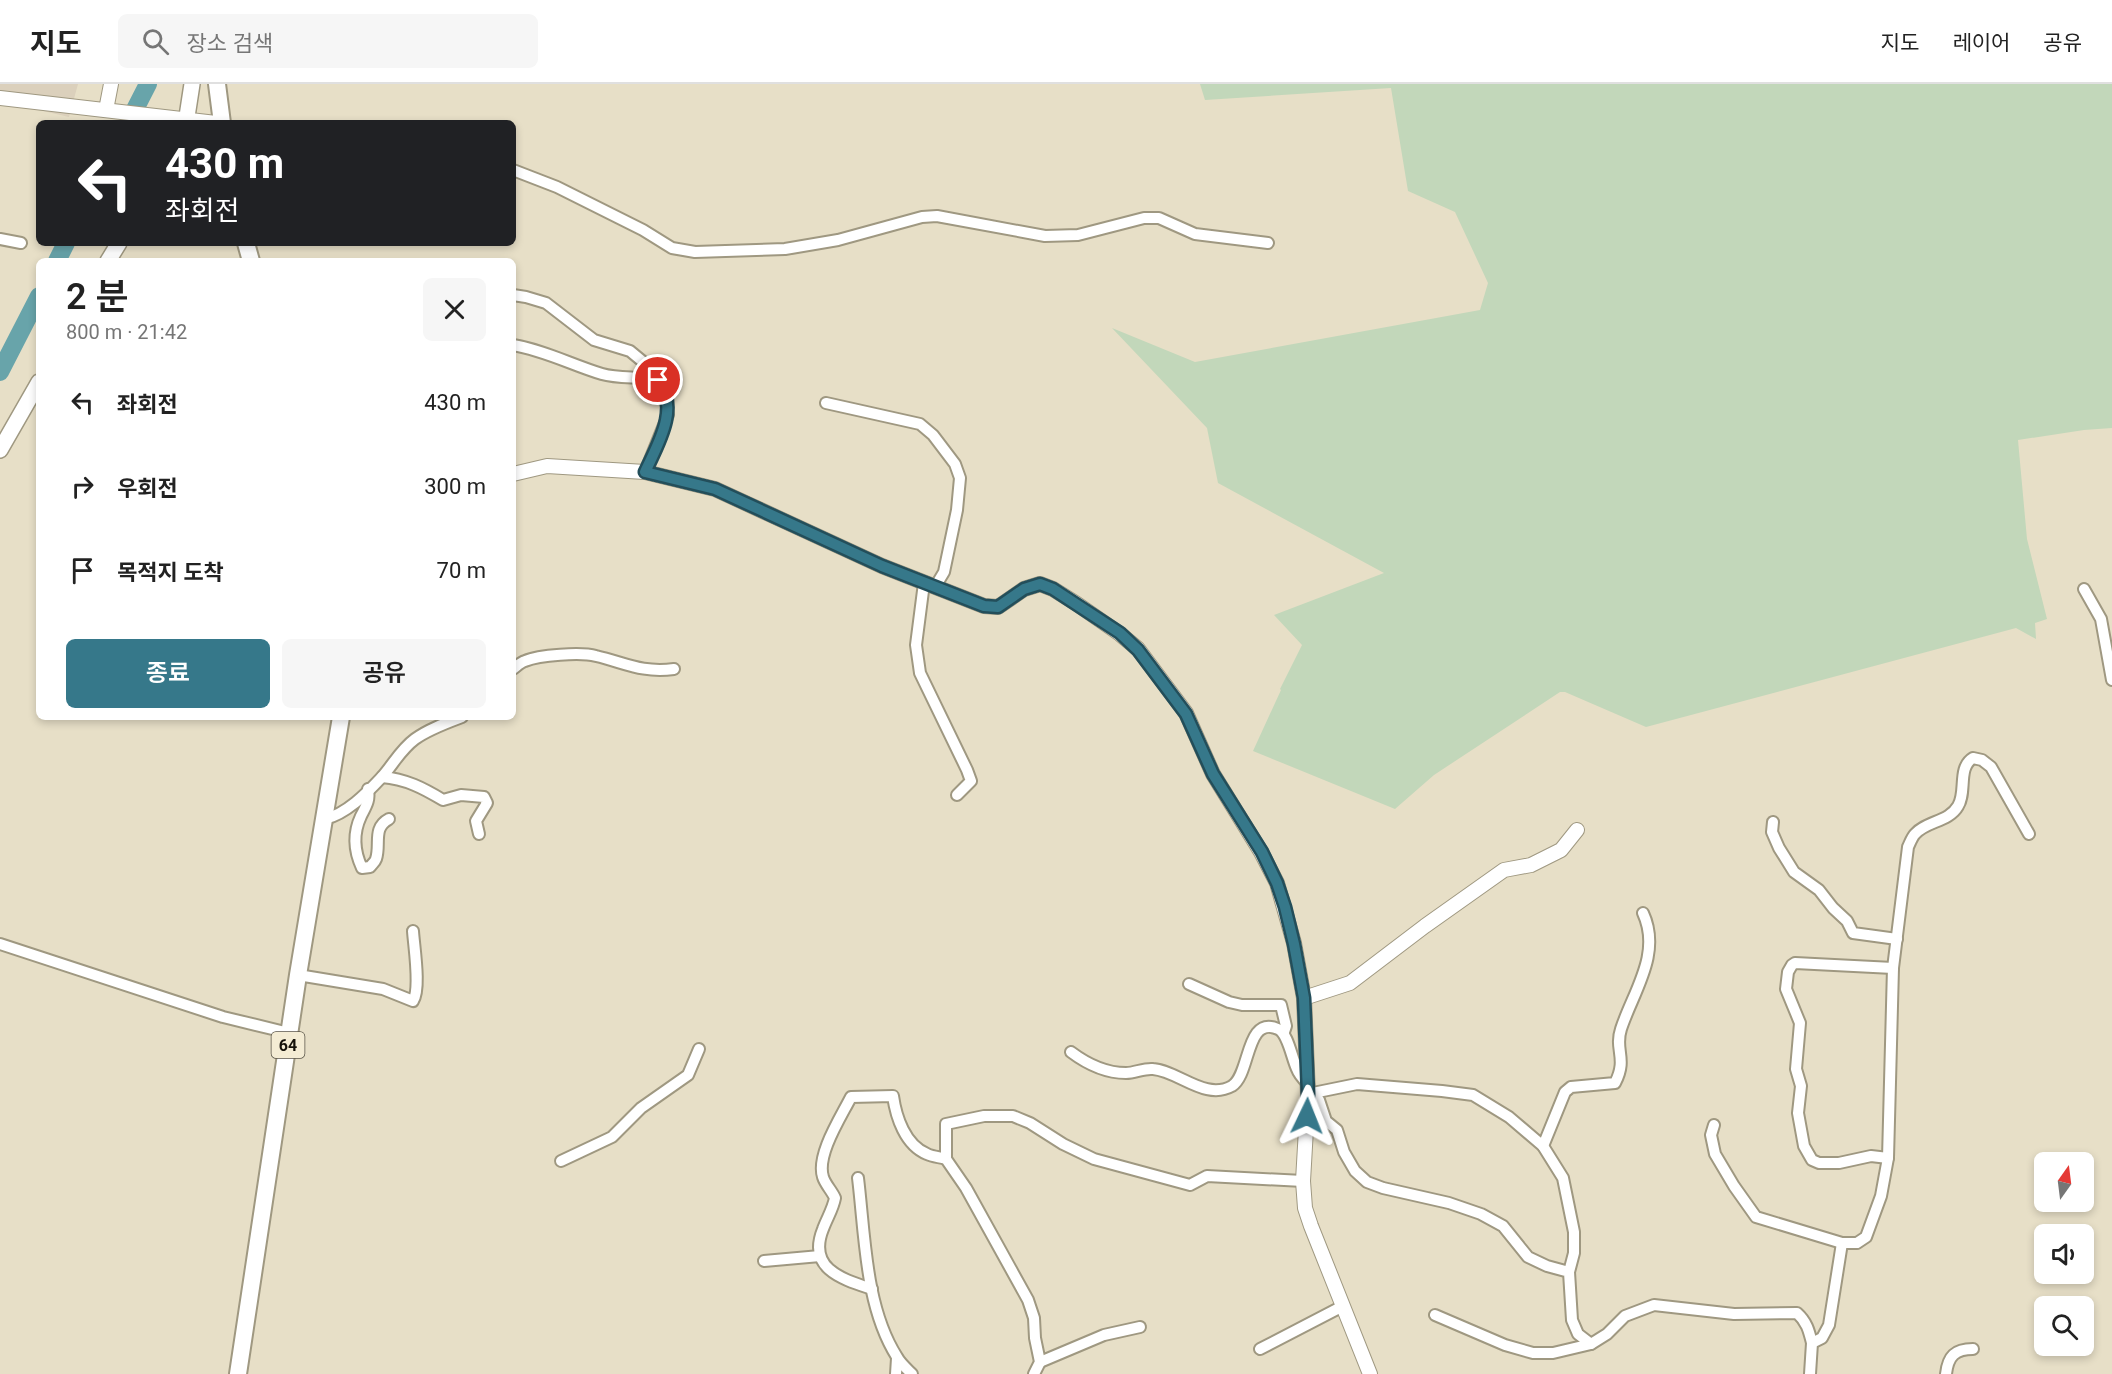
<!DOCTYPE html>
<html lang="ko">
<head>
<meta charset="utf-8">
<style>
  :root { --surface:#fff; --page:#f6f6f6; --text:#222; --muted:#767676; --line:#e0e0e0; --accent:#36788a }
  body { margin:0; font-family:Roboto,"Noto Sans KR",sans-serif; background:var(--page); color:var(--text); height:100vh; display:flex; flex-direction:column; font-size:22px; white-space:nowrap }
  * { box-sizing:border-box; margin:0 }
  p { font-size:20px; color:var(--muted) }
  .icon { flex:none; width:33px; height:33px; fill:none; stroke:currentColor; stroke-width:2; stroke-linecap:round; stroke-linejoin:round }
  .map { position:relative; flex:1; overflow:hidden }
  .side { position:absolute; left:36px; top:174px; width:480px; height:462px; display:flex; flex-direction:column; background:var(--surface); border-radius:9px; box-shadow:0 3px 9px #0003 }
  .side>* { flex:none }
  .hud { position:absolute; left:36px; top:36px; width:480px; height:126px; border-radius:9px; box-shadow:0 3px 9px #0003; background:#202124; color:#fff; overflow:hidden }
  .needle { width:39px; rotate:14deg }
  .buttons { position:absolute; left:2034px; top:1068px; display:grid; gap:12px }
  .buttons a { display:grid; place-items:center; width:60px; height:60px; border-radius:9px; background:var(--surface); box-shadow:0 3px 9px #0003; font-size:30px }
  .pin { position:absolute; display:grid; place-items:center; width:51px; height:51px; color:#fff; margin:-26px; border:3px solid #fff; border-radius:50%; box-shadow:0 2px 6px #0007 }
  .me { position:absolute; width:66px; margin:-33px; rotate:2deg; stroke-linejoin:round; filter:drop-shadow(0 0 4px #0008) }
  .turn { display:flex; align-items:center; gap:21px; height:126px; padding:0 30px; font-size:27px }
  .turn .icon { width:78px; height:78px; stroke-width:2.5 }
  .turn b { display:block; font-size:42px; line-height:51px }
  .round { display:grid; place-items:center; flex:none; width:63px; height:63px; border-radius:9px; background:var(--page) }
  .head { display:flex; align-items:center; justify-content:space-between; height:102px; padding:0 30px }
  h1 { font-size:36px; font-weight:600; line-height:45px }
  .button { display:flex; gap:12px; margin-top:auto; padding:12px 30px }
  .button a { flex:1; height:69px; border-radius:9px; background:var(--accent); color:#fff; font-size:24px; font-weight:600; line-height:69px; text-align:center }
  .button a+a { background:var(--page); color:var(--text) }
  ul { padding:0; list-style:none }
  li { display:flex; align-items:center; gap:18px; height:84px; padding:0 30px }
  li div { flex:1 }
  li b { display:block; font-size:22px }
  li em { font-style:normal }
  header { display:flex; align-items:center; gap:36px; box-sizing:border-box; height:84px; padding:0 30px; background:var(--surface); border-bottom:2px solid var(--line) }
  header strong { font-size:28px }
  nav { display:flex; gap:33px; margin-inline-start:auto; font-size:21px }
  .search { width:420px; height:54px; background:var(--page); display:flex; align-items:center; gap:15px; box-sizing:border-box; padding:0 21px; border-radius:9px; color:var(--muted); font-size:22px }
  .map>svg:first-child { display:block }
  .industrial { fill:#dbd0bc }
  .green { fill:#c2d7ba }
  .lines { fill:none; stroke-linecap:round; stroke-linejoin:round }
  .river { stroke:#68a4aa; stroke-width:18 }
  .minor-casing { stroke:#9f9881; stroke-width:14 }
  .tertiary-casing { stroke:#9f9881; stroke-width:16 }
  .secondary-casing { stroke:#9f9881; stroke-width:18 }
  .primary-casing { stroke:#9f9881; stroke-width:20 }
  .minor { stroke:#fff; stroke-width:10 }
  .tertiary { stroke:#fff; stroke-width:14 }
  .secondary { stroke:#fff; stroke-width:15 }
  .primary { stroke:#fff; stroke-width:16 }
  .route-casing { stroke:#234e5a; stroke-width:15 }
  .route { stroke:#36788a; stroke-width:10 }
  .labels { text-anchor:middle; stroke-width:4.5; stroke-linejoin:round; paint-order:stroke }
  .shield { fill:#f4ecd4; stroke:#585347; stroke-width:1.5 }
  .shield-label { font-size:16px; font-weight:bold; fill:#15120a }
</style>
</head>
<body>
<header>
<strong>지도</strong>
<div class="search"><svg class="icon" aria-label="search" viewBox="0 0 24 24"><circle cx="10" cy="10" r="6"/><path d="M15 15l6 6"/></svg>장소 검색</div>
<nav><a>지도</a><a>레이어</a><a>공유</a></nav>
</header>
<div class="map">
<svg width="2112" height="1290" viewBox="0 0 2112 1290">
  <rect width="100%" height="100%" fill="#e7dfc7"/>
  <!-- industrial -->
  <path class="industrial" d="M0 0H78L69 33 0 17Z"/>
  <!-- green -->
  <path class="green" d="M1200 0H2112V344L2084 346 2018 356 2027 455 2047 535 2035 539 2036 555 2016 544 1646 643 1565 608H1560L1434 691 1395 725 1253 667 1281 606 1280 605 1302 561 1274 531 1384 489 1218 399 1207 344 1112 244 1195 278 1480 226 1488 199 1455 128 1408 107 1391 4 1205 16Z"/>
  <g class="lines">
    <!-- river -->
    <g class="river">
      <path d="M128 39 148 0"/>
      <path d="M57 177 66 159"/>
      <path d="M0 288 39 212"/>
    </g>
    <defs>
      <g id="minor">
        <path d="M513 86 557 103 643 146 672 164 695 168 785 165 838 156 922 133 937 132 1045 152 1078 151 1144 134H1159L1195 150 1268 159"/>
        <path d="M0 155 21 159"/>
        <path d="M513 211 526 213 546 219 594 256 630 267 653 286 665 305 668 331 645 388"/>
        <path d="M513 261C544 266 572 281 602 290 619 295 640 292 658 296"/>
        <path d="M826 319 920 340 933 351 955 380 960 394 957 426 944 488 935 503"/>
        <path d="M924 499 916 561 920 589 967 686 971 697 957 711"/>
        <path d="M2084 505 2101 535 2112 596"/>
        <path d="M513 585C517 582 521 578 525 577 539 571 581 568 596 572 626 579 641 589 674 585"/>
        <path d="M382 693C406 695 423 704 443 716L461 711 484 713 487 719 476 737 479 750"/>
        <path d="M368 705C370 717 366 722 361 732 353 749 354 767 362 784L370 783C372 780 375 778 376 775 381 760 372 744 389 735"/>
        <path d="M325 735C346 730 366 710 381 694 393 681 400 666 415 655 429 645 446 639 462 633"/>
        <path d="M1773 738 1772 748 1779 764 1794 788 1819 806 1833 824 1847 837 1853 849 1897 855"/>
        <path d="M0 860 223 933 289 949"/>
        <path d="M298 891 383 905 413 917C421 905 414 863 413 847"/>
        <path d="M1189 900 1229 918 1242 921H1281L1286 942 1284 948"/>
        <path d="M1071 968C1087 980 1105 989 1126 989 1135 989 1144 984 1153 985 1179 987 1205 1017 1232 1002 1251 990 1245 931 1278 945 1288 949 1292 975 1297 985 1299 991 1303 995 1308 1000"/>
        <path d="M1308 1010 1319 1016 1326 1037 1337 1046 1344 1068 1355 1087 1367 1098 1383 1104 1449 1119 1481 1130 1503 1142 1528 1173 1547 1182 1569 1188 1572 1236 1578 1250 1591 1260"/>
        <path d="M1308 1010 1357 1000 1442 1007 1473 1011 1509 1033 1543 1062 1563 1094 1574 1148V1169L1569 1188"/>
        <path d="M1714 1041 1711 1051 1715 1070 1734 1102 1756 1133 1842 1159H1857L1866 1153 1881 1112 1888 1074 1893 884 1908 763C1910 759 1912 753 1915 750 1926 737 1949 738 1958 722 1967 708 1957 684 1973 674L1982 676 1991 683 2029 750"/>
        <path d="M1543 1062 1565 1008 1571 1003 1615 999C1628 974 1614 966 1621 945 1633 908 1662 870 1643 829"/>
        <path d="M1888 1074 1871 1072 1839 1079H1819L1812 1076 1804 1062 1798 1029 1801 1002 1796 985 1800 939 1786 905 1788 888 1792 881 1795 879 1893 884"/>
        <path d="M946 1075V1040L984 1032H1013L1030 1039 1063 1060 1094 1075 1190 1101 1207 1092 1303 1097"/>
        <path d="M561 1077 612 1053 641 1024 688 991 699 965"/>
        <path d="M858 1094C865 1151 865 1223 897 1273 900 1279 907 1285 912 1290"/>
        <path d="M764 1177 820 1172"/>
        <path d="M872 1205C842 1195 807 1185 823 1145 827 1134 833 1125 835 1114 832 1107 825 1100 823 1093 816 1071 841 1033 851 1013L893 1012C896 1033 905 1061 927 1070 933 1073 940 1073 946 1075L966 1104 1028 1216 1034 1234 1035 1254 1040 1278 1034 1290"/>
        <path d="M1435 1231 1505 1261 1533 1269H1553L1591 1260 1607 1250 1625 1232 1654 1221 1734 1230 1797 1229C1807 1238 1809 1247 1812 1259"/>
        <path d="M1260 1265 1343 1222"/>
        <path d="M1040 1278 1104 1251 1140 1243"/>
        <path d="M896 1290 897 1274"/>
        <path d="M1810 1290 1812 1259 1822 1254 1829 1241 1842 1159"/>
        <path d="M1946 1290C1948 1272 1955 1265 1973 1265"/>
      </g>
      <g id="tertiary">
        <path d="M0 14 216 39"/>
        <path d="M106 26 111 0"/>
        <path d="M513 390 547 382 645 388 715 405 882 482 984 522 998 523 1024 505 1040 500 1053 505 1077 520 1120 550 1138 565 1186 629 1213 690 1261 768 1277 799 1294 859 1304 914 1308 1010 1303 1097 1305 1124 1311 1142 1370 1290"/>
        <path d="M1304 914 1350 899 1425 842 1504 786 1531 781 1561 766 1577 746"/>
      </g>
      <g id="secondary">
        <path d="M186 39 192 0"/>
        <path d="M108 177 119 159"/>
        <path d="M0 366 39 298"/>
      </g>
      <g id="primary">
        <path d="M217 0 222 39"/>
        <path d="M246 159 251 177"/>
        <path d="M238 1290 298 891 341 633"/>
      </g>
    </defs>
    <!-- minor casing -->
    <use href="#minor" class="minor-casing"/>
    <!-- tertiary casing -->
    <use href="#tertiary" class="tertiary-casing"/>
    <!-- secondary casing -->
    <use href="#secondary" class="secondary-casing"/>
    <!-- primary casing -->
    <use href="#primary" class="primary-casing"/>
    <!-- minor -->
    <use href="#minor" class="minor"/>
    <!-- tertiary -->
    <use href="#tertiary" class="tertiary"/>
    <!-- secondary -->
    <use href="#secondary" class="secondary"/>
    <!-- primary -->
    <use href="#primary" class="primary"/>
  </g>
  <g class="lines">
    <defs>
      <path id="route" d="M658 296C680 324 658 360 645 388L715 405 882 482 984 522 998 523 1024 505 1040 500 1053 505 1120 549 1138 566 1186 630 1213 690 1262 768 1277 799 1285 823 1294 860 1304 914 1308 1010 1307 1032"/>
    </defs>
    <!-- route casing -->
    <use href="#route" class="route-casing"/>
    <!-- route -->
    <use href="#route" class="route"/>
  </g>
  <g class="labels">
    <!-- shield labels -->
    <rect class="shield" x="271.5" y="948" width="33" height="26" rx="4.5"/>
    <g class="shield-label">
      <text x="288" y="967">64</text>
    </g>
  </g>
</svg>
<div class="buttons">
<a><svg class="needle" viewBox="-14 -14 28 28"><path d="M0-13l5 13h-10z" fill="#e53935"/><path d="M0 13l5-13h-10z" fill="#767676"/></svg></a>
<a><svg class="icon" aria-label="sound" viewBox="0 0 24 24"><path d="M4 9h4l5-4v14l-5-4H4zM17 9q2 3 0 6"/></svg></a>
<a><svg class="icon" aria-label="search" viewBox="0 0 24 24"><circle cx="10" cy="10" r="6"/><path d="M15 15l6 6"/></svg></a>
</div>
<div class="pin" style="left:658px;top:296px;background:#d93025"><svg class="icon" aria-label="arrive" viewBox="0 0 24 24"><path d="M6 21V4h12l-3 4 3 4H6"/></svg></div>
<svg class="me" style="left:1307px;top:1032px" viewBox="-20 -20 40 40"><path d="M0-17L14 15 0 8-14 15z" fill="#36788a" stroke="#fff" stroke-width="4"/></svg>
<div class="hud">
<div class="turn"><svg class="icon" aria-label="left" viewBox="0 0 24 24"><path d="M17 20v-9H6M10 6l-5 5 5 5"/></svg><div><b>430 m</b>좌회전</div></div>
</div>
<section class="side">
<div class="head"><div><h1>2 분</h1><p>800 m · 21:42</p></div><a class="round"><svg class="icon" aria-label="close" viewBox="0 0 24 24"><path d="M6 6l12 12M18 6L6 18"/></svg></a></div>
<ul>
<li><svg class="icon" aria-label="left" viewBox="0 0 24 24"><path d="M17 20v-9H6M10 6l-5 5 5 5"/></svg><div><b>좌회전</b></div><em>430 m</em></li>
<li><svg class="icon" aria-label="right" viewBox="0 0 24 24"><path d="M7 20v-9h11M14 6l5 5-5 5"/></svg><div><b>우회전</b></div><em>300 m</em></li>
<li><svg class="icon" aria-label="arrive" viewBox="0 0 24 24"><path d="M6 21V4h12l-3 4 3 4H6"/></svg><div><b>목적지 도착</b></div><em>70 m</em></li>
</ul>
<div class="button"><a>종료</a><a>공유</a></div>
</section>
</div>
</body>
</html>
